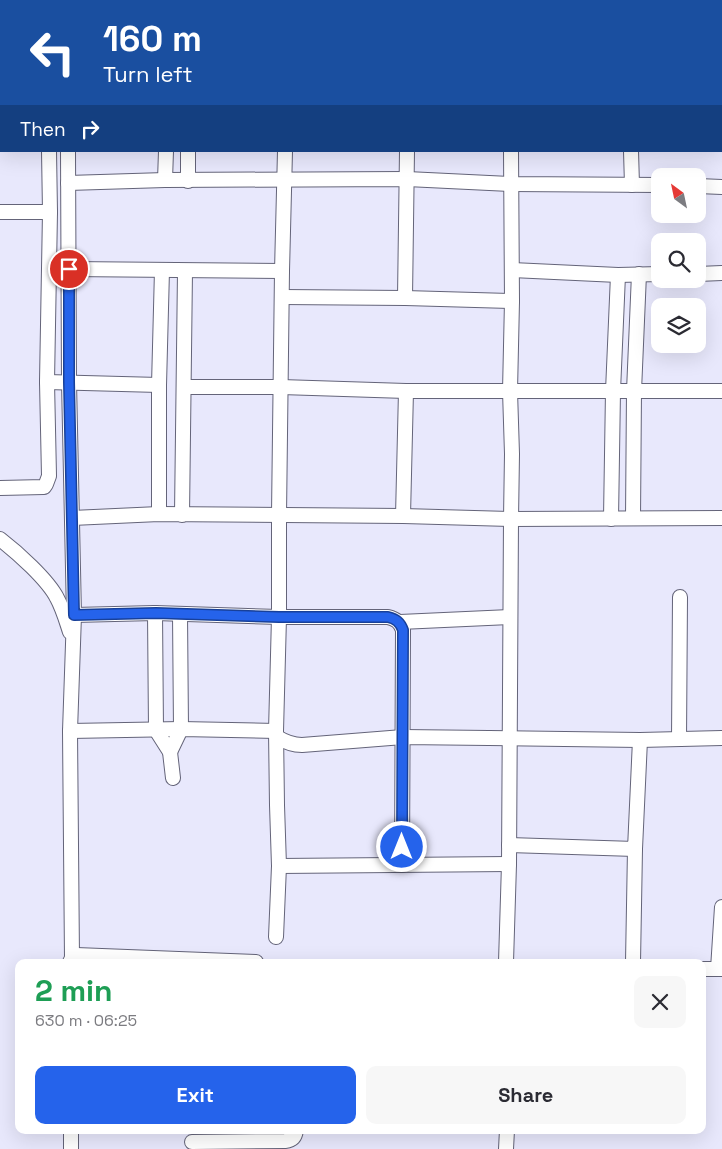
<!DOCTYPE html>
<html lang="en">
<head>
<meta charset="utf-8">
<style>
  :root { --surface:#fff; --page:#f7f7f7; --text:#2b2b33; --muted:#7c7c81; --accent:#2563eb }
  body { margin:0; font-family:"Space Grotesk",sans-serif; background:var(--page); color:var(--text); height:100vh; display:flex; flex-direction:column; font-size:19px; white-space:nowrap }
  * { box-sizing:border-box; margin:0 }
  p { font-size:16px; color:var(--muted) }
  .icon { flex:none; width:28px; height:28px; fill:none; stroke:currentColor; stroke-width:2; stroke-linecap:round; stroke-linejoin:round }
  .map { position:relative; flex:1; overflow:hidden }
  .sheet { position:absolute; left:15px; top:959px; width:691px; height:175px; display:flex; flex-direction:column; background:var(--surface); border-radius:10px; box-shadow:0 5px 20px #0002 }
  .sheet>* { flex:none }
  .top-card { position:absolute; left:0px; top:0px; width:722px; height:152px; box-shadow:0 5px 20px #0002; background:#1a4fa0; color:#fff; overflow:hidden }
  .needle { width:32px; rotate:327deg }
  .controls { position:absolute; left:651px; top:168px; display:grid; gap:10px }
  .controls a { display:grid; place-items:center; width:55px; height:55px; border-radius:10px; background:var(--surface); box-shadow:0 5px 20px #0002; font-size:25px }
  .pin { position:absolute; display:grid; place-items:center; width:42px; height:42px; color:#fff; margin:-21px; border:2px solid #fff; border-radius:50%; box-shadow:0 1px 5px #0007 }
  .me { position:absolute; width:55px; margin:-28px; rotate:0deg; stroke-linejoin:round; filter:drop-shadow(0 0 4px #0008) }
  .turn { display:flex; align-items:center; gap:18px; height:105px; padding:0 20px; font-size:22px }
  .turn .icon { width:65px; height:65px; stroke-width:2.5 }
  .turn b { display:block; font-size:35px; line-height:42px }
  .then { display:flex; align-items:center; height:48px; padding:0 20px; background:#0003; gap:10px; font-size:19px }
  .round { display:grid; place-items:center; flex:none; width:52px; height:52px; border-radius:10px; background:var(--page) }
  .summary { display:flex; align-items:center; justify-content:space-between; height:85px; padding:0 20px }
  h1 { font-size:30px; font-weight:700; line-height:38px; color:#1e9e55 }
  .action { display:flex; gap:10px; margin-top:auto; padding:10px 20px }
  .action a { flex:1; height:58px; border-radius:10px; background:var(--accent); color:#fff; font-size:20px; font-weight:700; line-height:58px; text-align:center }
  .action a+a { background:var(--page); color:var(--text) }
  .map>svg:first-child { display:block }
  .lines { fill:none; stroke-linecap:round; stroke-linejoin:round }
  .minor-casing { stroke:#646479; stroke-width:16 }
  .path { stroke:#888897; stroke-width:2; stroke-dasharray:2.5 2.5; stroke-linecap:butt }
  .minor { stroke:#fff; stroke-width:14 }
  .route-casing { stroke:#184099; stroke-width:12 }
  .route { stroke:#2563eb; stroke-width:9 }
</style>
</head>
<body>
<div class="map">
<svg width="722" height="1149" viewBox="0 0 722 1149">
  <rect width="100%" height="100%" fill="#e8e8fc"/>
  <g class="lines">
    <defs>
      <g id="minor">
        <path d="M48 0V1"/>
        <path d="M63 0 64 1"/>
        <path d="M165 0V1"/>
        <path d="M288 1V0"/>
        <path d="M413 1V0"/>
        <path d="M513 1V0"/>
        <path d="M721 62H722"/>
        <path d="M68 151 69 382 74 615 70 731 72 958"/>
        <path d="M631 151 632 185"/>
        <path d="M165 180 166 151"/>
        <path d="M188 181V151"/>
        <path d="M68 183 165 180 407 179 510 184 660 185"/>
        <path d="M698 186 722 187"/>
        <path d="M0 212H50"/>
        <path d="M69 269 282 271"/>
        <path d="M512 270 618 275 660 274"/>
        <path d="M698 274 722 273"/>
        <path d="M282 297 405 298 512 301"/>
        <path d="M405 298 407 151"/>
        <path d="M47 382 159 385"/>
        <path d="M184 387H281L406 391H722"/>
        <path d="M0 488 44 487 46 484 49 476 47 382 50 212 49 151"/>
        <path d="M159 514V385L162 270"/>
        <path d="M182 515 185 271"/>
        <path d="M403 516 406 391"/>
        <path d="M72 518 159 514 403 516 511 519 722 518"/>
        <path d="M633 518 634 391 639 274"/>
        <path d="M611 519 613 391 618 275"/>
        <path d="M0 539C17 552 48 580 57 598 63 609 66 620 70 632"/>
        <path d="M155 613 156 730 170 752 173 778"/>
        <path d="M74 615 155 613 279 617H388C396 619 400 622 403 630L402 865"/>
        <path d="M400 622 510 617"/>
        <path d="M70 731 181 729 276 731"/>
        <path d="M277 737C285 742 292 745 302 745L403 737 640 740 722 738"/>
        <path d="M679 739 680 597"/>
        <path d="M170 752 181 729 180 614"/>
        <path d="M509 845 635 849 640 740"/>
        <path d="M279 866 509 864"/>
        <path d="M276 937 279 866 277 805 276 731 279 617V515L282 271 285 151"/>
        <path d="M70 962 72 958 76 955 256 962"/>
        <path d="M506 962 509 864 511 519 512 454 510 391 512 301 511 151"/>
        <path d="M633 962 635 849"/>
        <path d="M702 969H722"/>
        <path d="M718 969 722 907"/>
        <path d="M192 1142 285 1141C293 1140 295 1137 296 1130"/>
        <path d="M71 1149V1130"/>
        <path d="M506 1149 507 1130"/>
      </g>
    </defs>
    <!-- minor casing -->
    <use href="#minor" class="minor-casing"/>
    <!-- path -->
    <g class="path">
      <path d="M692 0 693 1"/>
      <path d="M721 32H722"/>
    </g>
    <!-- minor -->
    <use href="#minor" class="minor"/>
  </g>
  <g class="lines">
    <defs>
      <path id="route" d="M69 269V382L74 615 156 613 279 617H388C396 619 400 622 403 630L402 847"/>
    </defs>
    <!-- route casing -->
    <use href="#route" class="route-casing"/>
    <!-- route -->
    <use href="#route" class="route"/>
  </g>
</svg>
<div class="controls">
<a><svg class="needle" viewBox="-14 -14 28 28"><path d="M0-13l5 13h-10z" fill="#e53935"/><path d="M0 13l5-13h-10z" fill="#7c7c81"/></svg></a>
<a><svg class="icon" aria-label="search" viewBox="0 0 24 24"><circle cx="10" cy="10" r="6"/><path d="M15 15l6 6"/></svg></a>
<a><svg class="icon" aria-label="layers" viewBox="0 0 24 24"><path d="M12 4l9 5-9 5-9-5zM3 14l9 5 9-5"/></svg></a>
</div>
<div class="pin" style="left:69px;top:269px;background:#d93025"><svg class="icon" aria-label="arrive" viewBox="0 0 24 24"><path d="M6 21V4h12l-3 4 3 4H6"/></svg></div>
<svg class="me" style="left:402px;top:847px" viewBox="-20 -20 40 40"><circle r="17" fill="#2563eb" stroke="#fff" stroke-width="3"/><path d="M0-11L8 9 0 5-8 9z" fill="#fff"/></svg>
<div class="top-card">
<div class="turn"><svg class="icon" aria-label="left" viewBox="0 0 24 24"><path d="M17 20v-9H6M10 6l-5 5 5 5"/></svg><div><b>160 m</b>Turn left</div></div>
<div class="then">Then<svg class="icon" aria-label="right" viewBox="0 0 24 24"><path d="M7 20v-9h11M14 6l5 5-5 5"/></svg></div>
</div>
<section class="sheet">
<div class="summary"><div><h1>2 min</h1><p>630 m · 06:25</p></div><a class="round"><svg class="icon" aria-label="close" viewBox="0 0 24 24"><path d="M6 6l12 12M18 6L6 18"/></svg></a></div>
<div class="action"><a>Exit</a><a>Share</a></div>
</section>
</div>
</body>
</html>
